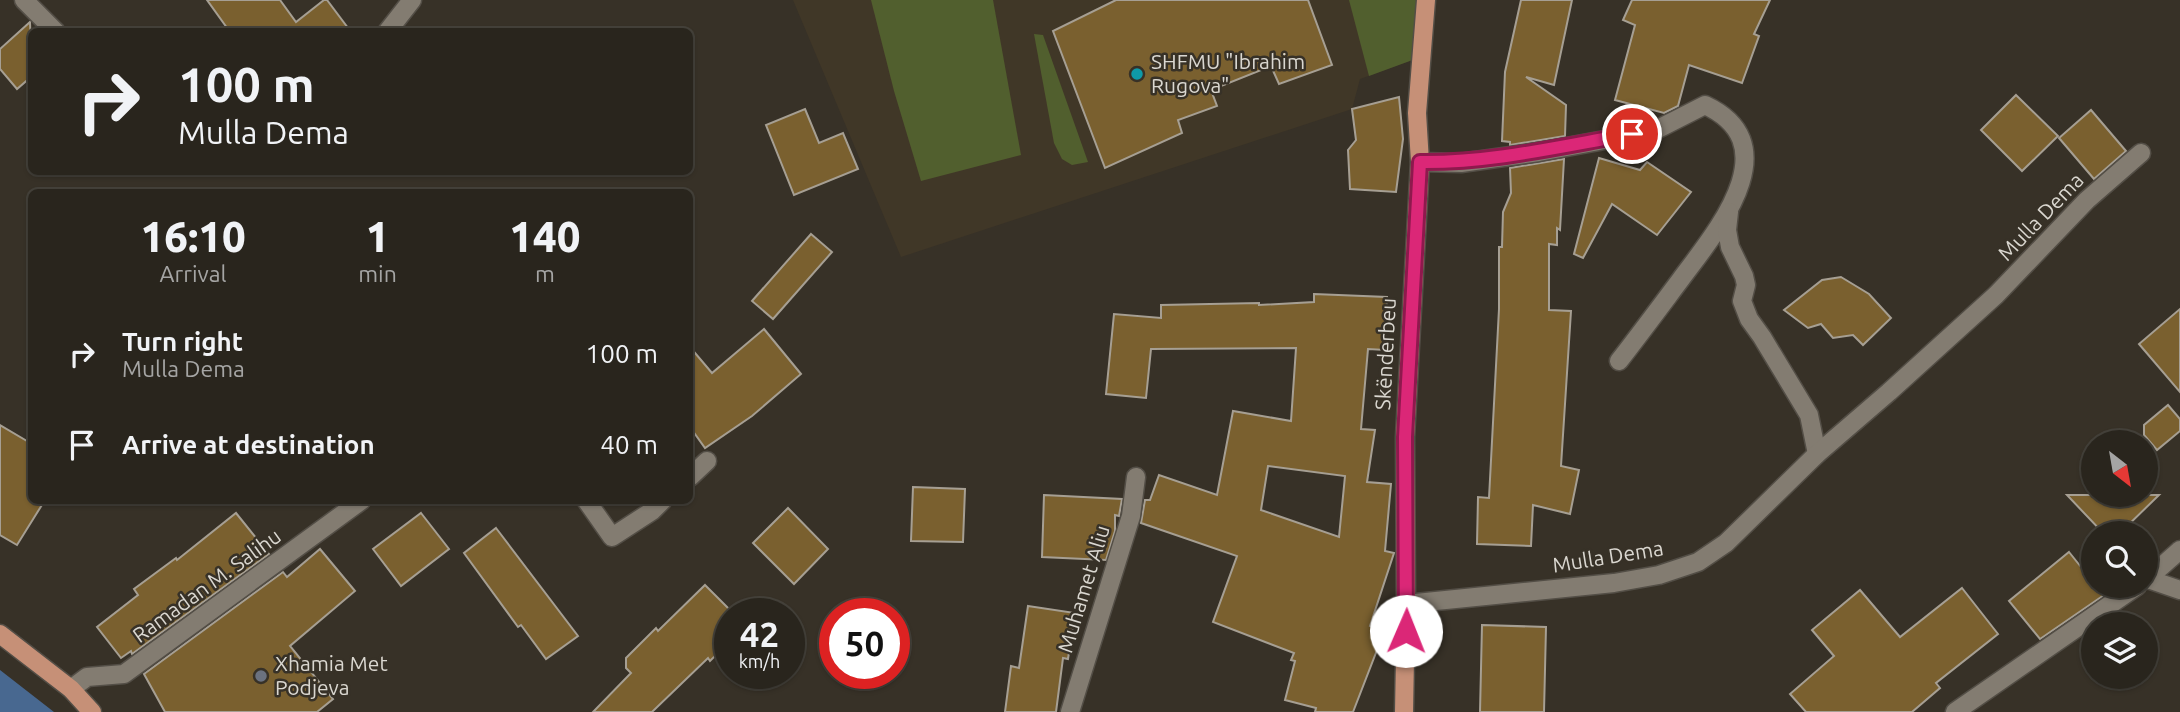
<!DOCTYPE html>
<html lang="en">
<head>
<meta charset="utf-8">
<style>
  :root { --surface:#29251d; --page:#312d26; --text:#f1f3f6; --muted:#a5a5a4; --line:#45423b }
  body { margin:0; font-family:Ubuntu,sans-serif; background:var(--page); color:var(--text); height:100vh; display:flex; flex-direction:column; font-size:26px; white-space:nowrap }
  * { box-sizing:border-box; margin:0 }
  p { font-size:23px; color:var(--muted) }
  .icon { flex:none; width:38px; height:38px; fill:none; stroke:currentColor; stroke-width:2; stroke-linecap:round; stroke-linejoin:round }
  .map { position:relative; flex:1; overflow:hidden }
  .side { position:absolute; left:28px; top:189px; width:665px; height:315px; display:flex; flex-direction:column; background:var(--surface); border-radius:10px; box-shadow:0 2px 5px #0004,0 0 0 2px var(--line) }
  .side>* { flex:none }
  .guide { position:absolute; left:28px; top:28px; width:665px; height:147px; border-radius:10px; box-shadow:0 2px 5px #0004,0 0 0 2px var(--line); background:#29251d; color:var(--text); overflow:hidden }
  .needle { width:46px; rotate:149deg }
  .fabs { position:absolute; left:2081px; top:430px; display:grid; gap:14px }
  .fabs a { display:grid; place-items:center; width:77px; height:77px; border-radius:50%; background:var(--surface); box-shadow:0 2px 5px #0004,0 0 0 2px var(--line); font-size:35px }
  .speed { position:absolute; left:714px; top:598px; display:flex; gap:14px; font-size:35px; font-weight:700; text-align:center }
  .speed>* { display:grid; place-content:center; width:91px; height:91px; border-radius:50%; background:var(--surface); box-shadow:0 2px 5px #0004,0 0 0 2px var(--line); line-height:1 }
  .speed small { font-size:18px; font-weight:400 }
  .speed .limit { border:10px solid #d22; background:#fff; color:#111 }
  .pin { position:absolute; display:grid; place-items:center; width:60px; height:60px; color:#fff; margin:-30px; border:4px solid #fff; border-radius:50%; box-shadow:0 2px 7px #0007 }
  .me { position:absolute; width:77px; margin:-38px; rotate:1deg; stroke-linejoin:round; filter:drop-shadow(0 0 5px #0008) }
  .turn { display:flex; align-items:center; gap:24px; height:147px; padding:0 35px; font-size:32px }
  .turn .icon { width:91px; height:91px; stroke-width:2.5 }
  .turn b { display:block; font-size:49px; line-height:60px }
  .eta { display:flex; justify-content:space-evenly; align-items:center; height:119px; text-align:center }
  .eta b { font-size:42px; font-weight:800; line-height:49px }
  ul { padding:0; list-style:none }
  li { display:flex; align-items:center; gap:21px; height:91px; padding:0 35px }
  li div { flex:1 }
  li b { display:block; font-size:26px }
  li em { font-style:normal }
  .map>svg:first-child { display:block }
  .built { fill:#403727 }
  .green { fill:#515f2e }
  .water { fill:#486890 }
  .building { fill:#7a602f; stroke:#a69f93; stroke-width:2; fill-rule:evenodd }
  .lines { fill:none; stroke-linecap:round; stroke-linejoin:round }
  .minor-casing { stroke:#534e46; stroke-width:21 }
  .major-casing { stroke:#534e46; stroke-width:21 }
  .minor { stroke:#837c71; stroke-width:18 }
  .major { stroke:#c69077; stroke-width:18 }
  .route-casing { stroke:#8e194d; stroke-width:18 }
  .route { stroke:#db2777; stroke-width:12 }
  .culture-dot { fill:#0f9aa8; stroke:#373127; stroke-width:2.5 }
  .worship-dot { fill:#6b7280; stroke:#373127; stroke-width:2.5 }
  .labels { text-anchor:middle; stroke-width:5; stroke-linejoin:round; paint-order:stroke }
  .poi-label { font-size:21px; fill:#dad7d0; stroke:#373127; text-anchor:start }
  .street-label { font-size:21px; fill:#dad7d0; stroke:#373127 }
</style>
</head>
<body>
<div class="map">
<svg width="2180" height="712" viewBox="0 0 2180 712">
  <rect width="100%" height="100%" fill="#373127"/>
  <!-- built -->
  <path class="built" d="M793 0H1418V58L1360 79 1352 109 901 257Z"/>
  <!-- green -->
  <g class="green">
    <path d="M871 0H993L1021 155 921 181 894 91Z"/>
    <path d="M1349 0H1418V58L1369 76Z"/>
    <path d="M1034 34 1043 35 1088 162 1072 165 1062 159 1054 143Z"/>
  </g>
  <!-- water -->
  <path class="water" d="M0 670 54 712H0Z"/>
  <!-- building -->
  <g class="building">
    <path d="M207 0H280L296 22 324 0H327L351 32H230Z"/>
    <path d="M1116 0H1308L1332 65 1279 84 1271 66 1211 90 1217 106 1178 120 1182 133 1105 168 1053 31Z"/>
    <path d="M1521 0H1572L1554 85 1526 77 1566 105 1565 136 1510 145V142L1502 141 1505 72Z"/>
    <path d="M1632 0H1770L1754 34 1759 36 1742 83 1689 65 1678 106 1664 113 1615 100 1635 25 1623 20Z"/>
    <path d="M30 22 32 76 17 89 0 69V49Z"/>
    <path d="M2016 95 2058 136 2022 171 1981 130Z"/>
    <path d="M1399 97 1403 139 1396 192 1350 189 1348 150 1356 140 1352 109Z"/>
    <path d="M805 109 819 143 843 133 858 169 794 195 766 125Z"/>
    <path d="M2091 110 2126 151 2094 179 2059 138Z"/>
    <path d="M1599 158 1640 170 1647 162 1691 192 1657 235 1612 204 1583 258 1574 254Z"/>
    <path d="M1564 159 1560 230 1557 228V245L1549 244V310L1571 311 1561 466 1579 470 1570 514 1533 505 1531 546 1477 544 1478 497 1489 498 1499 309V247H1502L1503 212 1511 193 1510 168Z"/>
    <path d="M811 234 832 252 773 319 752 301Z"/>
    <path d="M1841 277 1869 294 1891 318 1863 345 1853 335 1833 338 1821 324 1808 328 1784 310 1822 280Z"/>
    <path d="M1314 294 1387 297 1385 350 1368 349 1361 429 1375 430 1367 482 1391 484 1385 551 1394 553 1370 626 1384 632 1353 712H1315L1316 708 1285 700 1295 661 1291 660 1294 653 1213 622 1237 556 1141 523 1145 500H1150L1159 475 1217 495 1233 411 1291 421 1296 348 1151 349 1146 398 1106 394 1114 314 1161 318V305L1259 303V305L1314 302ZM1268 466 1345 476 1339 537 1261 510Z"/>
    <path d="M2180 309V392L2139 344Z"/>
    <path d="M764 329 801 374 752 416 705 448 690 427V347L712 373Z"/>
    <path d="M2168 405 2180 419V431L2157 450 2144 435V425Z"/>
    <path d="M0 425 32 444V500H45L17 545 0 535Z"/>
    <path d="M913 487 965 489 963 542 911 541Z"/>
    <path d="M1044 495 1122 499 1119 516 1115 515V531L1106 560 1042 557Z"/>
    <path d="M2067 495H2159L2119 534H2104Z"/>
    <path d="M788 508 828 549 794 584 753 543Z"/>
    <path d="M236 513 269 554 132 654 131 651 121 658 97 627 138 595 134 589 176 558 177 560Z"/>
    <path d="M421 513 449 549 401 586 373 549Z"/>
    <path d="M496 528 578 636 546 659 521 625 518 627 464 553Z"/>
    <path d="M320 549 355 591 290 646 333 699 317 712H165L144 674 283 572 287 577Z"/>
    <path d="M2069 552 2093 582V586H2097L2104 595 2040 639 2009 601Z"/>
    <path d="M705 585 730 610V641L710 661 708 658 652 712H593L631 673 626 668V658L656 628 658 631Z"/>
    <path d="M1962 588 1998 634 1936 683 1940 688 1912 712H1806L1790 694 1834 656 1812 630 1860 590 1900 637Z"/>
    <path d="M1028 606 1075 613 1068 659 1063 658 1056 712H1005L1011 666 1019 668Z"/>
    <path d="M1482 625 1546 627 1544 712H1480Z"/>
  </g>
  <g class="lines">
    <defs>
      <g id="minor">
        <path d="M24 0 56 32"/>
        <path d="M387 32 412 0"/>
        <path d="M1420 162 1461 163 1539 152 1654 131 1705 105C1791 145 1715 233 1681 279 1660 307 1640 334 1619 361"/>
        <path d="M1729 212 1727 230 1730 247 1744 276 1746 285 1742 301 1749 319 1762 337 1809 415 1817 454"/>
        <path d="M690 477 707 461"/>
        <path d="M586 500 612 537 652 511 663 500"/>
        <path d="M2148 579 2180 590"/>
        <path d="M2146 580 2180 550"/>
        <path d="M1406 604 1614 583 1659 575 1698 562 1726 543 1817 454 1889 392 1996 295 2087 200 2141 153"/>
        <path d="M71 689 87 677 124 674 362 500"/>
        <path d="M1070 712 1131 516 1136 477"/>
        <path d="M1955 712 2137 586"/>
      </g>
      <g id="major">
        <path d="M0 634 71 689 92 712"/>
        <path d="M1404 712 1406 604 1405 437 1420 162 1417 113 1426 0"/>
      </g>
    </defs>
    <!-- minor casing -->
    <use href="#minor" class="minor-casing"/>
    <!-- major casing -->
    <use href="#major" class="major-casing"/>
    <!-- minor -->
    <use href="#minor" class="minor"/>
    <!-- major -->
    <use href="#major" class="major"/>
  </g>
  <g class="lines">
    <defs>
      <path id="route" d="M1406 631 1405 437 1420 162C1492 163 1562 146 1632 134"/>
    </defs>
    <!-- route casing -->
    <use href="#route" class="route-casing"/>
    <!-- route -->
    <use href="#route" class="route"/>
  </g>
  <!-- markers -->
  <circle class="culture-dot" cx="1137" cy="74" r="7"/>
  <circle class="worship-dot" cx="261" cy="676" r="7"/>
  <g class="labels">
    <!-- poi labels -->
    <g class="poi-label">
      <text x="1151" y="69">SHFMU "Ibrahim<tspan x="1151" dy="24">Rugova"</tspan></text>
      <text x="275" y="671">Xhamia Met<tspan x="275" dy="24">Podjeva</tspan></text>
    </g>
    <!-- street labels -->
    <g class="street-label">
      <text transform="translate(2041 217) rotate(-46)" y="7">Mulla Dema</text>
      <text transform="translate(1386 354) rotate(-87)" y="7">Skënderbeu</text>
      <text transform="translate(1608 557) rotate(-9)" y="7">Mulla Dema</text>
      <text transform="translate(207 586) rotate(-36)" y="7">Ramadan M. Salihu</text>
      <text transform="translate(1084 589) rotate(-73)" y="7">Muhamet Aliu</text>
    </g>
  </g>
</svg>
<div class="fabs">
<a><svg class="needle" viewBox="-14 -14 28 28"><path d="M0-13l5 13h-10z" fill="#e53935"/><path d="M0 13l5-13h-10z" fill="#a5a5a4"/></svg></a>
<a><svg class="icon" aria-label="search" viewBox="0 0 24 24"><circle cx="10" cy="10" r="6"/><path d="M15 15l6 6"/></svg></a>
<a><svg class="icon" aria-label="layers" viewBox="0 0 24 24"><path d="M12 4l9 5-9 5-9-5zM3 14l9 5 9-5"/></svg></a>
</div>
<div class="speed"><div>42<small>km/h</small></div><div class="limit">50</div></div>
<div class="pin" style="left:1632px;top:134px;background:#d93025"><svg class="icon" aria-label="arrive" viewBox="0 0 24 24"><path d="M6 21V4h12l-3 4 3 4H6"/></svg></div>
<svg class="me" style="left:1406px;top:631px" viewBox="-20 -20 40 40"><circle r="19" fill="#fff"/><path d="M0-13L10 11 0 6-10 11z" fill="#db2777"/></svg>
<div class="guide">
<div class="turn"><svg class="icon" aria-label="right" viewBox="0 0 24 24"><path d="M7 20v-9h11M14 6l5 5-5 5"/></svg><div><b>100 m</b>Mulla Dema</div></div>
</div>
<section class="side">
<div class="eta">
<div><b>16:10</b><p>Arrival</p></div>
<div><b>1</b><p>min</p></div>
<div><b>140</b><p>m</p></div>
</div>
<ul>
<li><svg class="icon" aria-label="right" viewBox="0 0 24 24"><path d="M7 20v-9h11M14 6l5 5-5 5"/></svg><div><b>Turn right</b><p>Mulla Dema</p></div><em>100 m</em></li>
<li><svg class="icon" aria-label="arrive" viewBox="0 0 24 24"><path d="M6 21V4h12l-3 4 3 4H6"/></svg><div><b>Arrive at destination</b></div><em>40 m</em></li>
</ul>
</section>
</div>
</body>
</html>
